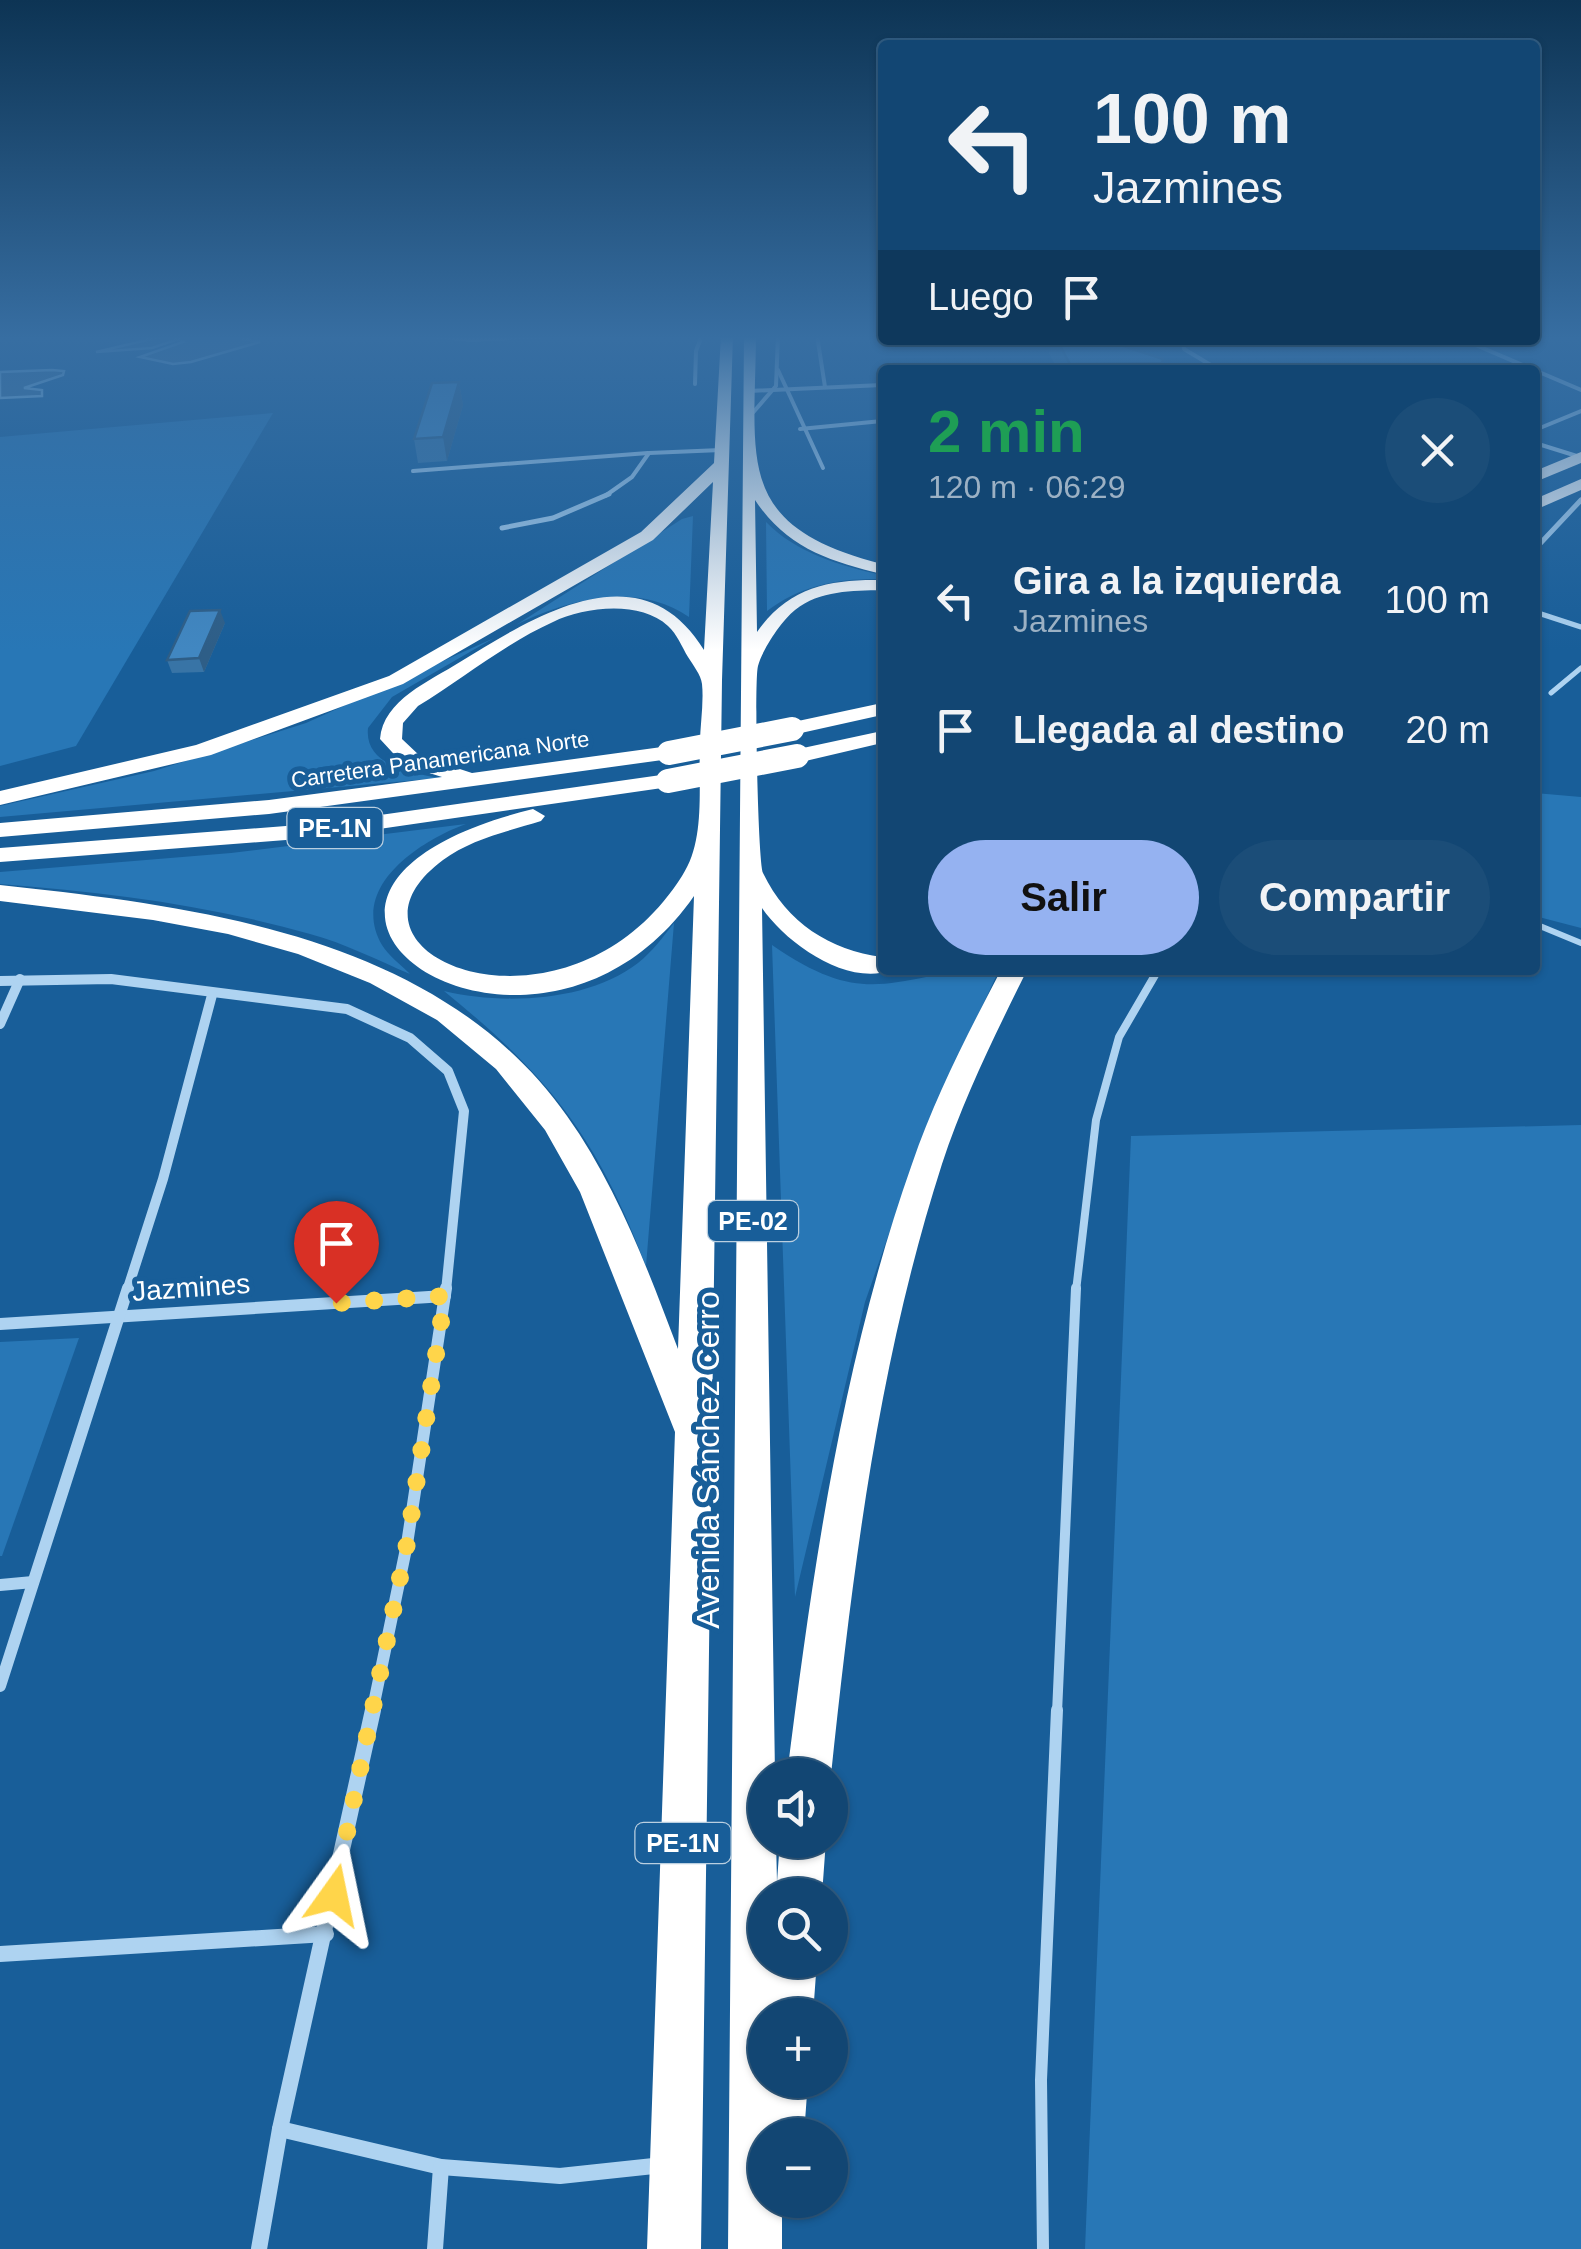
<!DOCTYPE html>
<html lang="es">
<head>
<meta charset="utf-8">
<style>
  :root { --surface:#124673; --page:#1b4d78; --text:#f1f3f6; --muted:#9cb1c4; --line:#315e85; --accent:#95b2f1 }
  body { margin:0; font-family:Arial,sans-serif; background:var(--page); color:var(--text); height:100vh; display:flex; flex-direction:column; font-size:38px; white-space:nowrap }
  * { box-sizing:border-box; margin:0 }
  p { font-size:32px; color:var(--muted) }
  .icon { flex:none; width:55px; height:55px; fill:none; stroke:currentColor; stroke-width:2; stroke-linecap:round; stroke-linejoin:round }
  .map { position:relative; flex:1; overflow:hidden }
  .sheet { position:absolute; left:878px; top:365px; width:662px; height:610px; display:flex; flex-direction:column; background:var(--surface); border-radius:10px; box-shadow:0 2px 8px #0004,0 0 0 2px var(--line) }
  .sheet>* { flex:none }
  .hud { position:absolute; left:878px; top:40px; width:662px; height:305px; border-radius:10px; box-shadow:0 2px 8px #0004,0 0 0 2px var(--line); background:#124673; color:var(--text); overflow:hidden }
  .buttons { position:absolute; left:748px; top:1758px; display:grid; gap:20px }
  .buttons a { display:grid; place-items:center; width:100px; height:100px; border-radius:50%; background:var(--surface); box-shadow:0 2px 8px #0004,0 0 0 2px var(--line); font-size:50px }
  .pin { position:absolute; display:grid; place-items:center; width:85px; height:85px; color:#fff; margin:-102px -42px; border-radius:50% 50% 50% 0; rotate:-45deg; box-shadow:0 0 10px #0007 }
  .pin .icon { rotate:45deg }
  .me { position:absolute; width:110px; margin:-55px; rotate:12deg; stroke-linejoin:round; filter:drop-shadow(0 0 8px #0008) }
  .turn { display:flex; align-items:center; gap:35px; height:210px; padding:0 50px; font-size:45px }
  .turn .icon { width:130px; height:130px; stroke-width:2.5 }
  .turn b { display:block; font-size:70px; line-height:85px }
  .then { display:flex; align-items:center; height:95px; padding:0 50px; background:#0003; gap:20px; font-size:38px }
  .round { display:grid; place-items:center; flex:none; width:105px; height:105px; border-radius:52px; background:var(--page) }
  .overview { display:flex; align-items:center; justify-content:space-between; height:170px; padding:0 50px }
  h1 { font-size:60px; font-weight:700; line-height:75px; color:#1e9e55 }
  .action { display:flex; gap:20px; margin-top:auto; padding:20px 50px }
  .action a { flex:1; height:115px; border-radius:60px; background:var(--accent); color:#111; font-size:40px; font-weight:700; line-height:115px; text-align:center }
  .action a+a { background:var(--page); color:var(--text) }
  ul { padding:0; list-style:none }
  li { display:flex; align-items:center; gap:30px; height:130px; padding:0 50px }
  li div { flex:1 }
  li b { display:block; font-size:38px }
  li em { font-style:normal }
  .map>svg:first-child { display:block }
  .green { fill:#2877b6 }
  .water { fill:#43749e; stroke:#a0d0f3; stroke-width:2.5 }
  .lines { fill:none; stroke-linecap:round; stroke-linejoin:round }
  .lane-far5 { stroke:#aed3f1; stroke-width:4 }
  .lane-far4 { stroke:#aed3f1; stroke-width:5 }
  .lane-far3 { stroke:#aed3f1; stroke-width:6 }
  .lane-far2 { stroke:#aed3f1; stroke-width:8 }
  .lane-far1 { stroke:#aed3f1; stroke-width:10 }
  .lane { stroke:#aed3f1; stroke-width:12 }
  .street-far2 { stroke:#aed3f1; stroke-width:10 }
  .street-far1 { stroke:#aed3f1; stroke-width:12 }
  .street { stroke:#aed3f1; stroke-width:16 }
  .highway { fill:#fff; fill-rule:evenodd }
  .highway-bridge { stroke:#fff; stroke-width:24 }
  .wall { fill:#3874a6 }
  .shaded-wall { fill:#2e5e87 }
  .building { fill:#4187c1; stroke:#2e5e87; stroke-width:2.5 }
  .route { stroke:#ffd54a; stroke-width:18; stroke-dasharray:0 32.4 }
  .labels { text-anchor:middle; stroke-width:10; stroke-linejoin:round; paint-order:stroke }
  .far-street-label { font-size:22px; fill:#fff; stroke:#185e99 }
  .shield { fill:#185e99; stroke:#bacfe0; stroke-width:2.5 }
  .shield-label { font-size:25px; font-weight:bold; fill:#fff }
  .street-label { font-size:28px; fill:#fff; stroke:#185e99 }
  .near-street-label { font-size:32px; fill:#fff; stroke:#185e99 }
</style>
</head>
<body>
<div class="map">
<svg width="1581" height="2249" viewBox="0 0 1581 2249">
  <rect width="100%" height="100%" fill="#185e99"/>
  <!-- green -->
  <g class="green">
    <path d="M273 413 76 746 0 766V437Z"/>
    <path d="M693 516 689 617C637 581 569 599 516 625L682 519Z"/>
    <path d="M766 522C796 553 841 566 882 575V579C839 578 801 585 767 611Z"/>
    <path d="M494 638 392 697 368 728C364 766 412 773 440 778L0 817V806L154 771 306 723Z"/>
    <path d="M1535 793 1581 797V928L1535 916Z"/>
    <path d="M466 824C422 840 348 886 382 945 388 955 401 965 410 974 377 960 344 943 310 934 208 905 105 892 0 884V872L231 853Z"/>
    <path d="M674 923 646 1266C597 1137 551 1078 444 991 502 1005 588 1002 638 963 652 952 663 937 674 923Z"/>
    <path d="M772 945C873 1015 893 970 999 970L927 1125 865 1302 795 1597Z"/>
    <path d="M1581 1125V2249H1085L1131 1136Z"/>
    <path d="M79 1338 2 1556H0V1342Z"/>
  </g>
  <!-- water -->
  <g class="water">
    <path d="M168 335 248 336 244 339 260 342 191 362 173 364 140 357 183 342 178 339 152 348 96 352Z"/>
    <path d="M52 370 64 371 63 375 24 388 42 390V396L0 398V372Z"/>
  </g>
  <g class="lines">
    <!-- lane-far5 -->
    <g class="lane-far5">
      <path d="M422 335 471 340 569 335"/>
      <path d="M817 335 825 387"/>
      <path d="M1183 340 1184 349 1219 370"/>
      <path d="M1464 340 1581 390"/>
      <path d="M778 370 823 468"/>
      <path d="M695 384 696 351 702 335"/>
      <path d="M749 391 882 385"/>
      <path d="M750 416 776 386 778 335"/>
      <path d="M800 429 882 421"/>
      <path d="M1535 430 1581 411"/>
      <path d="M1535 443 1580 457"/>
      <path d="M413 471 648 453"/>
      <path d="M605 496 632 477 649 453 721 450"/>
    </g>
    <!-- lane-far4 -->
    <g class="lane-far4">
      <path d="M502 528 553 518 609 494"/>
      <path d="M1535 549 1581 500"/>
      <path d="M1535 612 1581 627"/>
      <path d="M1551 693 1581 668"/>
    </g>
    <!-- lane-far3 -->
    <path class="lane-far3" d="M1535 924 1581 943"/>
    <!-- lane-far2 -->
    <path class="lane-far2" d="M1076 1291 1096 1120 1119 1037 1158 970"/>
    <!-- lane-far1 -->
    <path class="lane-far1" d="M1057 1713 1076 1288"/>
    <!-- lane -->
    <path class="lane" d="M1043 2249 1041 2080 1057 1710"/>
    <!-- street-far2 -->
    <g class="street-far2">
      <path d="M0 981 111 979 347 1009 410 1038 448 1071 464 1111 446 1291"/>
      <path d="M0 1024 20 979"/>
      <path d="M127 1291 163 1179 212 995"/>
    </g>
    <!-- street-far1 -->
    <g class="street-far1">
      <path d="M0 1324 445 1296"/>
      <path d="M0 1585 33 1582"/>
      <path d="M0 1686 128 1288"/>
      <path d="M372 1713 407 1544 446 1288"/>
    </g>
    <!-- street -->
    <g class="street">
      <path d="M0 1954 326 1934"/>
      <path d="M280 2129 441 2167 560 2176 663 2165"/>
      <path d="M259 2249 280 2129 373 1710"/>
      <path d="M435 2249 441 2167"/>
    </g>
    <!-- highway -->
    <g class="highway">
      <path d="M721 335H733L722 680 701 2249H647L675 1432 580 1192 545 1130 496 1069 437 1020 370 983 298 954 228 934 153 920 0 901V885C202 907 440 936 567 1116 617 1186 648 1270 678 1349L694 896C534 1126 187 895 533 809L545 816 541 821C509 831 471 839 443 860 315 955 567 1057 682 876 706 840 698 787 700 744 700 725 704 703 702 684 701 675 693 665 688 657 682 647 677 634 668 626 640 600 584 607 553 622 506 643 462 679 418 706L403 723 402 739 420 756 472 773 669 746 680 753 677 758 269 814 0 837V823L269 800 442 777 404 765 380 739C383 700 430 681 460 662 535 616 641 547 704 650L713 482 653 540 403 684 211 755 0 805V791L196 745 389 676 641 532 714 463Z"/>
      <path d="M744 335H756C755 463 734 526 882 564V574C829 561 787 548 755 500L757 632C788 587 830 579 882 580V590C852 591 820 590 795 610 780 622 762 651 758 666 754 680 758 863 763 873 787 923 830 950 882 957V970H892C847 987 786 943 762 908L775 1775H765V1840H776L777 1882 780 1840H826L822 1895H765V1960H817L813 2015H765V2080H808L804 2135H765V2200H782V2249H728Z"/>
      <path d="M1581 452V463L1535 482V471Z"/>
      <path d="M1581 479V490L1535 510V499Z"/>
      <path d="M882 703V715L792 735 781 729 784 724Z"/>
      <path d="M882 731V743L797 763 786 756 789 751Z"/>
      <path d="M668 774 676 776V786L324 837 0 862V848L324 823Z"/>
      <path d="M1001 970H1027C996 1033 964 1097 942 1164 878 1363 853 1568 831 1775H787C813 1568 842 1362 912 1164 935 1097 968 1033 1001 970Z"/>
    </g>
    <!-- highway-bridge -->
    <g class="highway-bridge">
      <path d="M669 753 792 729"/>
      <path d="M668 781 797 756"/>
    </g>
  </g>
  <!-- wall -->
  <g class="wall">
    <path d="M1051 340H1105L1163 359 1161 370H1058L1049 353Z"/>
    <path d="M459 382 463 405 447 461 418 463 414 439Z"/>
    <path d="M225 623 204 672 172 673 167 660Z"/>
  </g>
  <!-- shaded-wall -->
  <g class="shaded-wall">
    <path d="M459 382 463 405 447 461 443 437Z"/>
    <path d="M220 610 225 623 204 672 199 658Z"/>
  </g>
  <!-- building -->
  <g class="building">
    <path d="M1057 340H1105L1163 359 1162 363 1070 364Z"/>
    <path d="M459 382 443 437 414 439 432 383Z"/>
    <path d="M220 610 199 658 167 660 190 611Z"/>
  </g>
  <!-- sky -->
  <linearGradient id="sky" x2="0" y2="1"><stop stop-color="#0d3454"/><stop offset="0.52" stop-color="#376ea2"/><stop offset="1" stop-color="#376ea2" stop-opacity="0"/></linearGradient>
  <rect width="1581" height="650" fill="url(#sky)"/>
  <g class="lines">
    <!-- route -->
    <path class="route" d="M334 1895 407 1544 445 1296 336 1303"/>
  </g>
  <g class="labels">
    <!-- far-street labels -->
    <g class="far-street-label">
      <text transform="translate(440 759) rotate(-8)" y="8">Carretera Panamericana Norte</text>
    </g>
    <!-- shield labels -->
    <g class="shield">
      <rect x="287.5" y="808" width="95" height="40" rx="8"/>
      <rect x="708" y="1201" width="90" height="40" rx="8"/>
      <rect x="635.5" y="1823" width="95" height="40" rx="8"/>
    </g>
    <g class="shield-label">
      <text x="335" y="837">PE-1N</text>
      <text x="753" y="1230">PE-02</text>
      <text x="683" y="1852">PE-1N</text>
    </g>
    <!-- street labels -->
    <g class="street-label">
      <text transform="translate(191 1287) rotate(-4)" y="10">Jazmines</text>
    </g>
    <!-- near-street labels -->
    <g class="near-street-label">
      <text transform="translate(708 1460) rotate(-90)" y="11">Avenida Sánchez Cerro</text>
    </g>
  </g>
</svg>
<div class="buttons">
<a><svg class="icon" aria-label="sound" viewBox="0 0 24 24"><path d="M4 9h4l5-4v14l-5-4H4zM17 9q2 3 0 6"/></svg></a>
<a><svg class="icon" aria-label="search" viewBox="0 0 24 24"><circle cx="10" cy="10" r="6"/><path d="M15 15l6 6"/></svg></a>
<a>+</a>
<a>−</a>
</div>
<div class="pin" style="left:336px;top:1303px;background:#d93025"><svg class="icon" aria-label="arrive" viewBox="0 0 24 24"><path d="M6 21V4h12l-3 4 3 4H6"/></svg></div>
<svg class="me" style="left:334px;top:1895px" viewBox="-20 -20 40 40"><path d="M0-17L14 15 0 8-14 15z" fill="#ffd54a" stroke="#fff" stroke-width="4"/></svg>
<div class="hud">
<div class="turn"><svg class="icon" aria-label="left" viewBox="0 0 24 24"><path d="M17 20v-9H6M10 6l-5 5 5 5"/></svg><div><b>100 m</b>Jazmines</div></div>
<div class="then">Luego<svg class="icon" aria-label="arrive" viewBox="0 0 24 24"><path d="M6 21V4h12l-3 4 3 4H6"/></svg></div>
</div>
<section class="sheet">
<div class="overview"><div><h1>2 min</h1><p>120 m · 06:29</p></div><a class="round"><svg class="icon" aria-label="close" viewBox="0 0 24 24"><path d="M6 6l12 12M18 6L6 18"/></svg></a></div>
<ul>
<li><svg class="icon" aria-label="left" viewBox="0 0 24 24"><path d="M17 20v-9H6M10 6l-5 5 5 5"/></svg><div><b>Gira a la izquierda</b><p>Jazmines</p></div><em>100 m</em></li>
<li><svg class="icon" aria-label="arrive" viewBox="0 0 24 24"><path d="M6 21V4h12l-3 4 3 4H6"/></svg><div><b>Llegada al destino</b></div><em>20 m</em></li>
</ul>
<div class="action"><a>Salir</a><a>Compartir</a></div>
</section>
</div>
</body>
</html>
